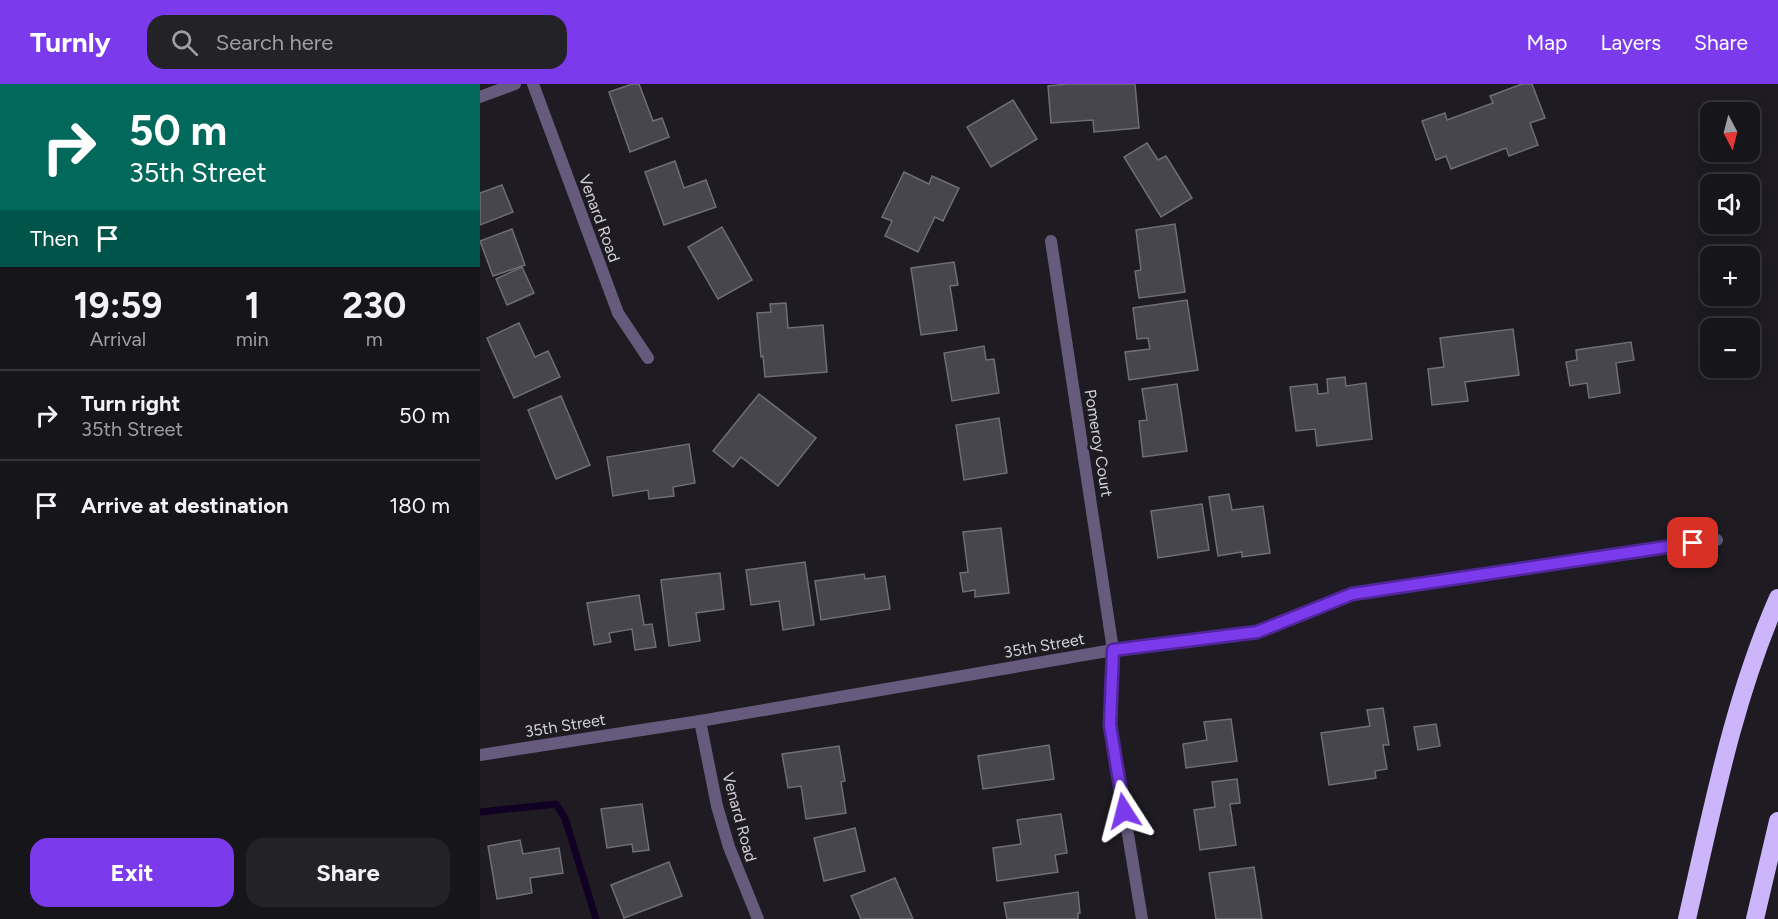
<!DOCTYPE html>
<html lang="en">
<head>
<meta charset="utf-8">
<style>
  :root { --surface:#16151a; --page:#232227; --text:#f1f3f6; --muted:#9e9fa2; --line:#353439; --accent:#7c3aed }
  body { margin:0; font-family:Figtree,sans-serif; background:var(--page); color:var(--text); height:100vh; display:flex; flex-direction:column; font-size:22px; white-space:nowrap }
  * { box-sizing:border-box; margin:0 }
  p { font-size:20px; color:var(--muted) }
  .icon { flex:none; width:33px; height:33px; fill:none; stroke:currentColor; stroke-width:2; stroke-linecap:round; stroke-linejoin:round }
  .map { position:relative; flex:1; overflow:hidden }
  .sheet { display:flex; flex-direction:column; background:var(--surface); width:480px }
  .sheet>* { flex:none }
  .hud { background:#00695c; color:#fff; overflow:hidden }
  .needle { width:39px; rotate:173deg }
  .fabs { position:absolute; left:1220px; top:18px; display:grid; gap:12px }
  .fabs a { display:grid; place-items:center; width:60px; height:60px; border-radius:12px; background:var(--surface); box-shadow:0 3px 15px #0003,0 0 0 2px var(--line); font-size:30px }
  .pin { position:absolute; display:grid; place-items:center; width:51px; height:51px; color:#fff; margin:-26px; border-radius:12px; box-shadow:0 3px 9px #0006 }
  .me { position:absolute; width:66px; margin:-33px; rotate:351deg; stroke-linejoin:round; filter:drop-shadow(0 0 4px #0008) }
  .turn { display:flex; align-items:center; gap:21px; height:126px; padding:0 30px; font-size:27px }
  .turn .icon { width:78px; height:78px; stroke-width:2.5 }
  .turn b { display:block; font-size:42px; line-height:51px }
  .then { display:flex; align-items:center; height:57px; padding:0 30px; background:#0003; gap:12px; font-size:22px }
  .eta { display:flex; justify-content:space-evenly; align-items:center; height:102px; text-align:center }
  .eta b { font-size:36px; font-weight:700; line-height:42px }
  .button { display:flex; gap:12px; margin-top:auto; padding:12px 30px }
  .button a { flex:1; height:69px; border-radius:18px; background:var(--accent); color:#fff; font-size:24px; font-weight:700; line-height:69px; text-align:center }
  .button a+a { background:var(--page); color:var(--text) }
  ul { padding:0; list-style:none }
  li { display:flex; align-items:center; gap:18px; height:90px; padding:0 30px; border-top:2px solid var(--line) }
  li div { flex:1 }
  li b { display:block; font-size:22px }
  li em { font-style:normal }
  header { display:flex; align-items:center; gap:36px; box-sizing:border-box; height:84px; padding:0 30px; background:var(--accent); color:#fff }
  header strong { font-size:28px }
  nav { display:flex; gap:33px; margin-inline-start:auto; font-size:21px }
  .search { width:420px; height:54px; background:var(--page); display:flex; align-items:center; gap:15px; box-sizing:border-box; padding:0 21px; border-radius:18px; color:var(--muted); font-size:22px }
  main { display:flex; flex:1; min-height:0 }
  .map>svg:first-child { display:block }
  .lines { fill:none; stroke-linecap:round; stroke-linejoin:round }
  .stream { stroke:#100124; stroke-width:7 }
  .building { fill:#48464d; stroke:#6f6d75; stroke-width:1.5 }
  .minor { stroke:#665b7d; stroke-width:12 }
  .motorway { stroke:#ccb5fb; stroke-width:18 }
  .route-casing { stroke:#51269a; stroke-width:15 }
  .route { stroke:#7c3aed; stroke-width:10 }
  .labels { text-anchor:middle; stroke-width:6; stroke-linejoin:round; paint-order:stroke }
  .street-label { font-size:16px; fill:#d3d2d7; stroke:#1e1c22 }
</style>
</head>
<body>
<header>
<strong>Turnly</strong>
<div class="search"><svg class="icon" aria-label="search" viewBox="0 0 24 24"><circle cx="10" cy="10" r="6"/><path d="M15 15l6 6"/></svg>Search here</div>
<nav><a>Map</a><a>Layers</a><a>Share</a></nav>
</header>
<main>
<section class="sheet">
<div class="hud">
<div class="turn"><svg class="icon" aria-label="right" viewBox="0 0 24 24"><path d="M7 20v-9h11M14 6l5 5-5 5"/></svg><div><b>50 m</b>35th Street</div></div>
<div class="then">Then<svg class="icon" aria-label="arrive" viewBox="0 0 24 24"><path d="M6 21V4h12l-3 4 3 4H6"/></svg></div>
</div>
<div class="eta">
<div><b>19:59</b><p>Arrival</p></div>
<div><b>1</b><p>min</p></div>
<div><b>230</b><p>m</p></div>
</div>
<ul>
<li><svg class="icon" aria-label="right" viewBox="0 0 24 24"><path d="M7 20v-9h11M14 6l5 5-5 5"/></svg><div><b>Turn right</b><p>35th Street</p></div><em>50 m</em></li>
<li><svg class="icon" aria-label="arrive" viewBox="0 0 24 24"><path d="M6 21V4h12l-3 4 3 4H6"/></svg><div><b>Arrive at destination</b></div><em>180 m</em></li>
</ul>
<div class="button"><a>Exit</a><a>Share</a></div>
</section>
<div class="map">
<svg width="1298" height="835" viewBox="0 0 1298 835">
  <rect width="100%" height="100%" fill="#1e1c22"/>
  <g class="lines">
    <!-- stream -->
    <path class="stream" d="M0 728 76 720 85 734 116 835"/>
  </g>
  <!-- building -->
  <g class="building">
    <path d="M152 0H159L173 37 182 34 189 53 150 68 129 8Z"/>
    <path d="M588 0H655L659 44 614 48 613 36 571 39 568 2Z"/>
    <path d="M1042 0H1052L1065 34 1050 39 1058 61 1029 72 1026 64 971 85 966 72 956 76 942 37 965 29 967 36 1013 19 1010 12Z"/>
    <path d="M533 16 557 55 511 83 487 43Z"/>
    <path d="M667 59 678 76 686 72 712 114 681 133 644 73Z"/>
    <path d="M195 77 204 104 226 96 236 123 184 141 165 88Z"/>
    <path d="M424 88 449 100 452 92 479 104 463 137 455 133 438 168 405 152 412 137 402 133Z"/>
    <path d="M22 101 33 128 0 141V109Z"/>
    <path d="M695 140 705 208 659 214 655 187 661 186 656 146Z"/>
    <path d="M242 143 272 196 238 215 208 163Z"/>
    <path d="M32 145 45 181 13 192 0 157Z"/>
    <path d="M474 178 478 201 470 202 477 246 441 251 431 184Z"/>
    <path d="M42 183 54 209 27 221 16 195Z"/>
    <path d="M707 216 718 286 649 296 645 268 670 265 668 254 657 255 653 224Z"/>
    <path d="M306 219 308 244 343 241 347 288 285 293 283 272 281 273 277 229 291 228 290 220Z"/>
    <path d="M39 239 55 273 68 267 80 293 34 314 7 254Z"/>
    <path d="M1033 245 1039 291 985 298 988 317 952 321 948 285 964 283 960 254Z"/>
    <path d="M1151 258 1154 276 1136 279 1140 309 1109 314 1107 299 1090 302 1086 278 1097 276 1096 266Z"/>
    <path d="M504 262 506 276 514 275 519 309 472 317 464 269Z"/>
    <path d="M865 293 866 302 886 299 892 355 837 362 835 345 816 347 810 303 837 300 838 310 848 309 847 295Z"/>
    <path d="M697 300 707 367 663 373 659 337 667 336 662 305Z"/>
    <path d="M279 310 336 354 298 402 261 373 253 383 233 367Z"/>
    <path d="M81 312 110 381 76 395 48 326Z"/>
    <path d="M519 334 527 389 484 396 476 341Z"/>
    <path d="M209 360 215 399 193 403 194 412 169 415 168 406 133 412 127 373Z"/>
    <path d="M749 410 752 426 783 422 790 469 762 473V468L738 472 729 413Z"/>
    <path d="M722 420 729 466 678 474 671 427Z"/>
    <path d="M521 444 529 509 495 513V506L483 508 480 489 488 488 483 448Z"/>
    <path d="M325 478 334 541 303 546 299 517 271 521 266 486Z"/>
    <path d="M240 489 244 525 216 529 220 557 189 562 181 496Z"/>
    <path d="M384 490 385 495 405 492 410 525 341 536 335 497Z"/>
    <path d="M159 511 164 541 172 540 176 563 155 566 152 545 129 549 131 558 114 561 107 519Z"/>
    <path d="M903 624 909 661H903L907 685 895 687 896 694 849 701 841 649 890 642 887 626Z"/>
    <path d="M751 635 757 677 706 684 703 660 727 656 724 638Z"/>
    <path d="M956 640 960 662 938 666 934 643Z"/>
    <path d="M569 661 574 695 503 705 498 672Z"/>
    <path d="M359 662 365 697 361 698 366 729 326 735 321 702 308 704 302 670Z"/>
    <path d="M757 695 760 719 750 720 756 761 720 766 714 726 735 723 732 698Z"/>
    <path d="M162 720 169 766 153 768 152 760 127 764 121 725Z"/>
    <path d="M581 730 587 769 575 771 578 788 517 797 513 764 541 760 537 736Z"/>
    <path d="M375 744 385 787 344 797 334 754Z"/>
    <path d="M40 756 43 770 79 764 83 789 50 794 52 809 17 815 8 762Z"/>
    <path d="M189 778 202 812 144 834 131 801Z"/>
    <path d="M774 783 782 835H736L729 789Z"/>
    <path d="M415 794 433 835H381L371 812Z"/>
    <path d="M598 808 600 829H598V835H527L524 819Z"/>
  </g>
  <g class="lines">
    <!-- minor -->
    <g class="minor">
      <path d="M53 0 138 229 168 274"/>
      <path d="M0 13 35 0"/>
      <path d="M571 157 633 566 630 641 662 835"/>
      <path d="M220 637 237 722 249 763 278 835"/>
      <path d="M0 671 220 637 633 566 777 548 871 510 1237 456"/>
    </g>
    <!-- motorway -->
    <g class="motorway">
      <path d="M1207 835C1232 727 1253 616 1298 514"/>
      <path d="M1275 835 1298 737"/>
    </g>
  </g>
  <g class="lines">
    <defs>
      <path id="route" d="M644 727 630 641 633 566 777 548 872 510 1213 459"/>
    </defs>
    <!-- route casing -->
    <use href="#route" class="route-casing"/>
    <!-- route -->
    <use href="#route" class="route"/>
  </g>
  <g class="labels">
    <!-- street labels -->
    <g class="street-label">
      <text transform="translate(120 134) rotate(70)" y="6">Venard Road</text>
      <text transform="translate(619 359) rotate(81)" y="6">Pomeroy Court</text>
      <text transform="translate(564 561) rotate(-10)" y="6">35th Street</text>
      <text transform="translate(85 641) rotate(-9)" y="6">35th Street</text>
      <text transform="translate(260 733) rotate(75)" y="6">Venard Road</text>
    </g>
  </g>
</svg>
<div class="fabs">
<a><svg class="needle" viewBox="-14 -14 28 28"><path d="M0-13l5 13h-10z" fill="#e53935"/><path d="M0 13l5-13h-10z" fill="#9e9fa2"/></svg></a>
<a><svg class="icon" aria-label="sound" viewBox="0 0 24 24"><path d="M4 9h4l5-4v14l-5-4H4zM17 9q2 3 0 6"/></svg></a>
<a>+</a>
<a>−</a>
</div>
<div class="pin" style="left:1213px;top:459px;background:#d93025"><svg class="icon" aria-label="arrive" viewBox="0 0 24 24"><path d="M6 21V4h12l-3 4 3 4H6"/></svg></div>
<svg class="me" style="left:644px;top:727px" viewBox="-20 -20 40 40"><path d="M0-17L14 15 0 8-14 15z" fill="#7c3aed" stroke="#fff" stroke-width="4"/></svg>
</div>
</main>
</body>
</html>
